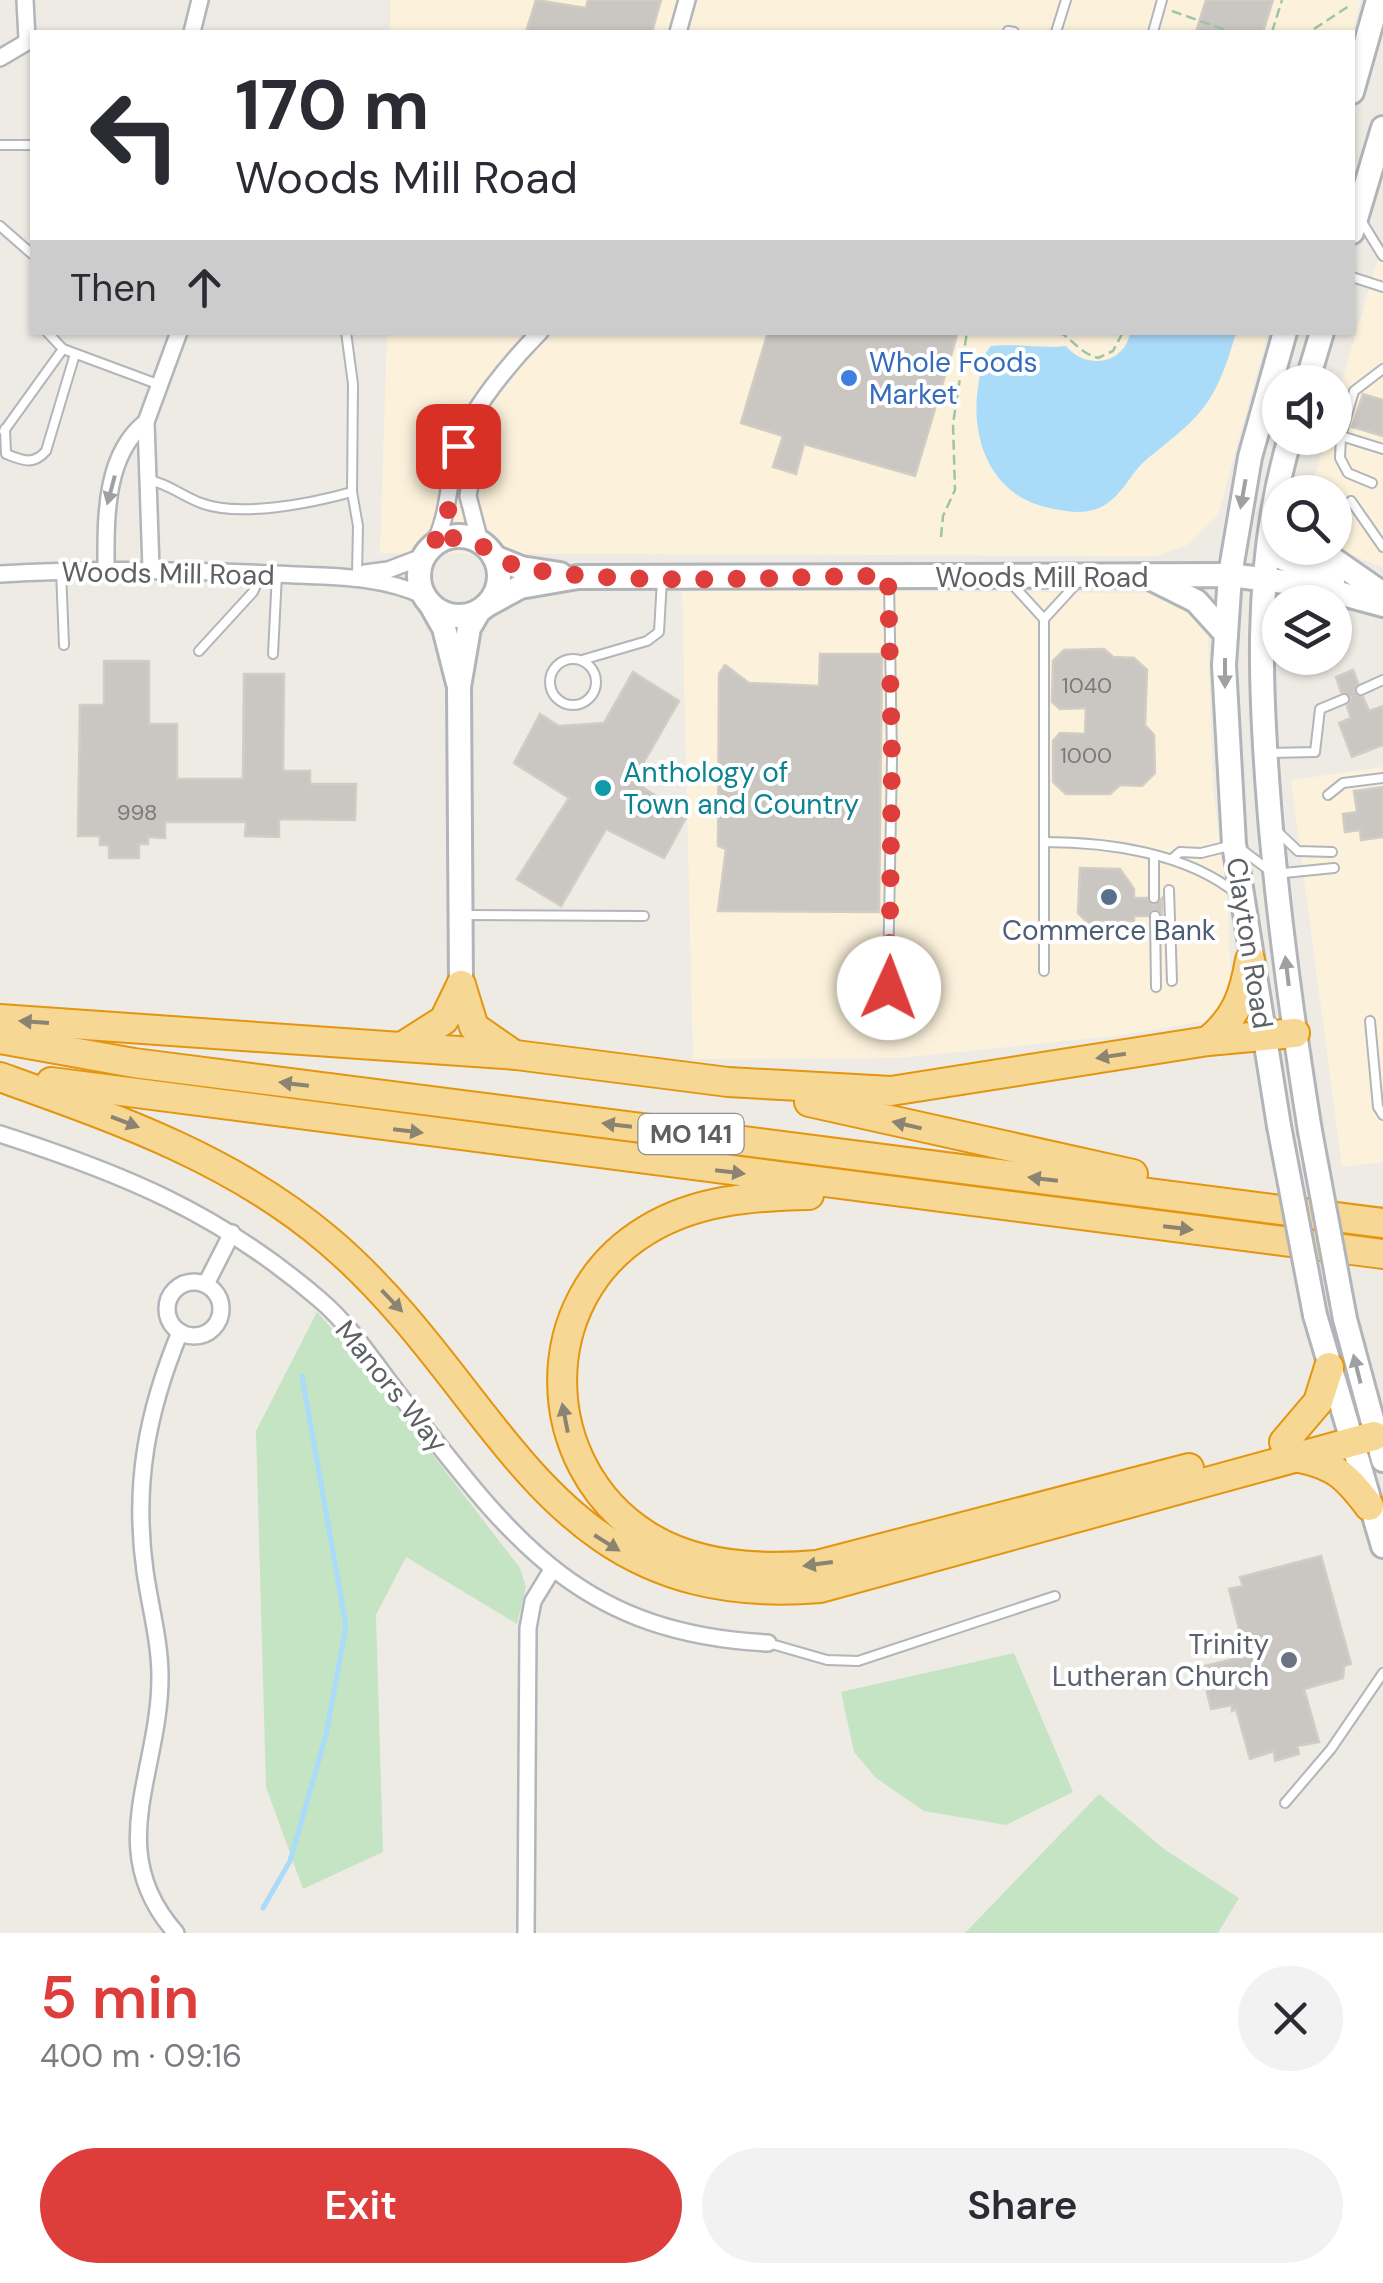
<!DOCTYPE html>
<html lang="en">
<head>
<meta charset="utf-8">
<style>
  :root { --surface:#fff; --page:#f2f2f3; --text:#2b2b33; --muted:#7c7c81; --accent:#de3e3b }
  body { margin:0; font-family:"DM Sans",sans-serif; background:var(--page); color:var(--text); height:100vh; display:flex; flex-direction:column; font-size:38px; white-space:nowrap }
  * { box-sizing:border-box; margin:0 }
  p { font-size:32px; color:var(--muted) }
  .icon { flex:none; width:55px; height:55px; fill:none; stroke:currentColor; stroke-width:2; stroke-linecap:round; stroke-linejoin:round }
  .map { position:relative; height:1933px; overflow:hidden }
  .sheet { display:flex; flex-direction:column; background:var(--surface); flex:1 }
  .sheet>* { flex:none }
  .guide { position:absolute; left:30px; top:30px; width:1325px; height:305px; border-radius:0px; box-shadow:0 2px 8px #0004; background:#fff; color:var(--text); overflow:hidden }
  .buttons { position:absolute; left:1262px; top:365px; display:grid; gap:20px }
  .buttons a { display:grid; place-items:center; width:90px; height:90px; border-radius:50%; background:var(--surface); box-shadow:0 2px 8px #0004; font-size:50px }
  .pin { position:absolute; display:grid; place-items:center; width:85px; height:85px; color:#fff; margin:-42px; border-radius:20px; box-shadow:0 5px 15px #0006 }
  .me { position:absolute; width:110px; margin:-55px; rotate:2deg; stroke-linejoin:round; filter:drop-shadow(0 0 8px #0008) }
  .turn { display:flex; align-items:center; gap:35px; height:210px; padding:0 40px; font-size:45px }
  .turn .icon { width:130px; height:130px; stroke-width:2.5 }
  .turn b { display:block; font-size:70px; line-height:85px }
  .then { display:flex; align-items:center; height:95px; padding:0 40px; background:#0003; gap:20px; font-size:38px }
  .round { display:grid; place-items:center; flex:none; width:105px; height:105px; border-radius:52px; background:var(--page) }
  .headline { display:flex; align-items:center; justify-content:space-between; height:170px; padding:0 40px }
  h1 { font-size:60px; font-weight:600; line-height:75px; color:var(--accent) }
  .primary-button { display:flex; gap:20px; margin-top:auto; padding:20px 40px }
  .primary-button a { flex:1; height:115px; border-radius:60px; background:var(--accent); color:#fff; font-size:40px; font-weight:600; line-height:115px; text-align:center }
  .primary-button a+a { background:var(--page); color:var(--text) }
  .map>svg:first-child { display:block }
  .commercial { fill:#fcf2dc }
  .green { fill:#c5e4c3 }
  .water { fill:#aadbf9 }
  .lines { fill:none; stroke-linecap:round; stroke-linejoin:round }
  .stream { stroke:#aadbf9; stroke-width:5 }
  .building { fill:#cac6c1; stroke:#d2cdc4; stroke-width:2.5 }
  .lane-casing { stroke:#b2b5b9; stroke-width:12 }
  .street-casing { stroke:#b2b5b9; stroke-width:20 }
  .secondary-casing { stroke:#b1b5b9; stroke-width:28 }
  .highway-casing { stroke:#e4950f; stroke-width:32 }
  .path { stroke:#9dc5a5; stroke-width:2.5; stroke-dasharray:10 5; stroke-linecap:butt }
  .lane { stroke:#fff; stroke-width:8 }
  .street { stroke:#fff; stroke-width:15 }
  .secondary { stroke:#fff; stroke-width:22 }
  .highway { stroke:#f6d794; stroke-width:28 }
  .secondary-bridge-casing { stroke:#b1b5b9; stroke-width:28; stroke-linecap:butt }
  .secondary-bridge { stroke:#fff; stroke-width:22 }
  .oneway { fill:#9ea0a2 }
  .oneway2 { fill:#8b8472 }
  .route { stroke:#de3e3b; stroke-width:18; stroke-dasharray:0 32.4 }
  .shop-dot { fill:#3f7fe0; stroke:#fff; stroke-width:4 }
  .culture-dot { fill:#0f9aa8; stroke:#fff; stroke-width:4 }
  .service-dot { fill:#5c6f8a; stroke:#fff; stroke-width:4 }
  .worship-dot { fill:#6b7280; stroke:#fff; stroke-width:4 }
  .labels { text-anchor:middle; stroke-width:8; stroke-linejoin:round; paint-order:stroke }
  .number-label { font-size:22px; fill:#787a7b }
  .shield { fill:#fff; stroke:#8e9092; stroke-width:2.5 }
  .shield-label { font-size:25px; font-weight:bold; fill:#5d6164 }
  .shop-label { font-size:28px; fill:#366cbe; stroke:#fff; text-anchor:start }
  .street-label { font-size:28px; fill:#5d6164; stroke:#fff }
  .culture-label { font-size:28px; fill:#0d838f; stroke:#fff; text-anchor:start }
  .service-label { font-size:28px; fill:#4e5e75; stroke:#fff }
  .worship-label { font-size:28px; fill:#5b616d; stroke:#fff; text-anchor:end }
</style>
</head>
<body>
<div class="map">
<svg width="1383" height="1933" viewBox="0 0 1383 1933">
  <rect width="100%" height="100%" fill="#eeebe5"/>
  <!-- commercial -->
  <g class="commercial">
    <path d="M390 0H1361L1352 32H390Z"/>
    <path d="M1383 241V567L1338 550 1335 492H1310L1326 438H1335V405Z"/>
    <path d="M387 333H1268L1218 515 1189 544 1157 556 380 553Z"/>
    <path d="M682 590 1148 593 1180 605 1208 634 1213 789 1228 902 1231 994 1205 1021 1116 1036 898 1058 693 1059Z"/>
    <path d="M1383 767V1162L1342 1167 1291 780Z"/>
  </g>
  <!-- green -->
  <g class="green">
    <path d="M317 1312 359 1359 520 1568 526 1587 517 1624 406 1557 376 1615 383 1852 303 1889 266 1787 256 1431Z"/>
    <path d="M1014 1653 1073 1792 1006 1825 924 1811 876 1778 854 1752 841 1692Z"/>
    <path d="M1099 1794 1164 1849 1239 1898 1218 1933H965Z"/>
  </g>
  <!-- water -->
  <path class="water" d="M1130 333H1236C1215 404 1204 414 1147 459 1129 474 1122 498 1099 508 1085 514 1069 512 1054 509 991 499 968 438 979 381 981 367 982 356 991 346 1017 343 1040 349 1066 346 1085 370 1124 365 1130 333Z"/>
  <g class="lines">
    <!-- stream -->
    <path class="stream" d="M263 1908 290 1861 326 1735 346 1626 302 1376"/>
  </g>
  <!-- building -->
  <g class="building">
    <path d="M536 0 586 8 588 0H661L652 32H526Z"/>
    <path d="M1206 0H1273L1263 32H1196Z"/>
    <path d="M768 332H958L915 476 804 444 796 474 773 467 783 436 741 423Z"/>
    <path d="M1363 394 1383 400V436L1352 427Z"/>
    <path d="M1104 649 1113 657 1134 658 1147 670 1145 725 1154 735 1155 773 1142 786 1120 785 1110 794H1066L1053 782V741L1060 733 1085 734 1086 708 1060 709 1052 702 1053 661 1064 650Z"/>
    <path d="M820 654H882L879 912 718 911 726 849 718 846 719 674 725 665 749 683 819 686Z"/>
    <path d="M104 661H149V724H177V779H243L244 674H284L283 771H310V784H356L355 820 279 819V837L245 836 246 822H165V838L148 837V844H139V858H109V845H100V836H78L80 705H104Z"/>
    <path d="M1353 670 1358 683 1354 692 1363 697 1369 711 1383 706V745L1352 757 1339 723 1351 718 1347 706 1351 697 1341 692 1336 677Z"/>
    <path d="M633 672 679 701 633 781 687 816 664 858 606 829 561 906 517 879 569 798 514 763 540 714 559 726 604 723Z"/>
    <path d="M1383 787V837L1361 840 1360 830 1345 832 1343 814 1357 812 1354 791Z"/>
    <path d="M1080 868 1120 869 1134 889V898H1147L1153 905 1162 898V915L1154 909 1148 916H1134V921H1095L1090 925 1078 913Z"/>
    <path d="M1321 1556 1351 1664 1344 1666 1343 1678 1304 1689 1319 1742 1297 1746 1299 1754 1275 1761 1274 1751 1250 1759 1236 1709 1232 1711V1705L1211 1709 1201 1667 1246 1656 1229 1589 1243 1586 1240 1577Z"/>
  </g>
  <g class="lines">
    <defs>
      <g id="lane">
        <path d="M1008 31 1014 32"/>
        <path d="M1056 32 1066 0"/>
        <path d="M1153 32 1162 0"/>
        <path d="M0 145H32"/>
        <path d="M1362 222 1383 256"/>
        <path d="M0 226 32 254"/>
        <path d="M1352 277 1383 287"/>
        <path d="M47 332 63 349 160 385"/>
        <path d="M5 429 6 454C22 460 33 466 46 451L75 354"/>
        <path d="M4 431 63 349"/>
        <path d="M1341 436 1383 449"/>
        <path d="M149 480C169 484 182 496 201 503 240 518 312 503 352 492L353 384 346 332"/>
        <path d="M1372 483 1348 473 1340 458 1341 436 1354 391 1383 369"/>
        <path d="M352 492 358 526 357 574"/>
        <path d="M1351 501 1383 547"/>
        <path d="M61 570 64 645"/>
        <path d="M1012 584 1044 619V971"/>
        <path d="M1044 619 1078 582"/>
        <path d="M199 651 253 592 261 574"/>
        <path d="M273 654 277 574"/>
        <circle cx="573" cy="682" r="23"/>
        <path d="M582 660 647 641 659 632 662 580"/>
        <path d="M1361 690 1383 680"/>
        <path d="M1267 753 1315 752 1320 709 1344 699"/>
        <path d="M1328 795 1343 783 1383 778"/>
        <path d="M1279 833 1298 851 1332 852"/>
        <path d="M1044 842C1108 842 1187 853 1237 894"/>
        <path d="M1241 849 1274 874 1334 868"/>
        <path d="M1154 856V898"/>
        <path d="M1172 859 1180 852 1201 853 1229 846"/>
        <path d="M1169 890 1172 981"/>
        <path d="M465 915 644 916"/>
        <path d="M1155 916 1156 987"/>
        <path d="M1370 1021 1378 1107 1383 1115"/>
        <path d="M887 1031 892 758 889 581"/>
        <path d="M768 1643 827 1660 858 1661 1055 1596"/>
        <path d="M1285 1803 1331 1749 1383 1673"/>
      </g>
      <g id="street">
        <path d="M25 0 27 39"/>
        <path d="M192 32 200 0"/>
        <path d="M678 32 687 0"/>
        <path d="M0 58 32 39"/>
        <path d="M480 542 468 496 482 413"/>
        <path d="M432 548C450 515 447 484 457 449 468 412 513 359 540 332"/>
        <path d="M106 568C106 519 104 455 146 422"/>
        <path d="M151 568 146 422 179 332"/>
        <path d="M365 573 388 570 425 556"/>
        <path d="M0 574C92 568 182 570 275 574 325 577 378 574 424 596"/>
        <path d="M0 1134C124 1174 219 1213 319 1299 350 1325 373 1361 397 1392 508 1533 573 1633 768 1643"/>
        <circle cx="194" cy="1309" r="27"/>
        <path d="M206 1284 232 1233"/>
        <path d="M176 1933C102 1850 160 1773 160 1677 160 1641 150 1607 145 1571 133 1485 147 1412 180 1332"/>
        <path d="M526 1933 528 1628 533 1601 552 1570"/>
      </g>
      <g id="secondary">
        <path d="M1352 92 1378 0"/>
        <path d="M1352 232 1383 128"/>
        <path d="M1307 382 1322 332"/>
        <path d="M1290 438C1252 565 1260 699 1271 829 1280 930 1294 1031 1310 1131"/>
        <path d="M1273 534 1280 557 1333 581"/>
        <circle cx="459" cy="576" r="40"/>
        <path d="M1317 548 1383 594"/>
        <path d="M494 557 521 568 560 574"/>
        <path d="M1154 580 1196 601 1226 634"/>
        <path d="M431 605 444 628 458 683"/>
        <path d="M487 605 520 587 578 577 1230 575 1309 585 1383 605"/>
        <path d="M461 985 459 687 469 628 479 611"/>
        <path d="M1279 1126 1234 844 1224 665 1230 575 1250 457 1285 332"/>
        <path d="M1315 1315 1383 1546"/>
        <path d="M1345 1319 1383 1460"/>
      </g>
      <g id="highway">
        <path d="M461 985 474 1027 510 1052"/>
        <path d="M0 1019 516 1055 728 1082 891 1091 1208 1041 1295 1033"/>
        <path d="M0 1039 134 1063 1383 1223"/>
        <path d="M1208 1041C1236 1018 1244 995 1250 960"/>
        <path d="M403 1046 444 1020 461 985"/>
        <path d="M0 1077C117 1119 233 1159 329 1241 505 1391 542 1611 820 1588L1374 1436"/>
        <path d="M51 1082 1383 1254"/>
        <path d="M809 1102 1133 1174"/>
        <path d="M809 1195C753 1196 696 1200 647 1230 532 1299 536 1465 646 1535 696 1567 759 1570 817 1565L1189 1468"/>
        <path d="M1284 1442 1318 1402 1329 1367"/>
        <path d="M1300 1458C1335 1465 1347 1477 1369 1506"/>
      </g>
    </defs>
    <!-- lane casing -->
    <use href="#lane" class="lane-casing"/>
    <!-- street casing -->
    <use href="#street" class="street-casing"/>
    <!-- secondary casing -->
    <use href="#secondary" class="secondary-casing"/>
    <!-- highway casing -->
    <use href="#highway" class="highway-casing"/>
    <!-- path -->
    <g class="path">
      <path d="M1172 11 1231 32"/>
      <path d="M1314 29 1349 6"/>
      <path d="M1272 32 1282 0"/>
      <path d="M1298 32H1322"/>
      <path d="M1058 332C1072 337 1076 351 1098 358L1113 351 1123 332"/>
      <path d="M941 537 943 516 955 490 953 424 967 332"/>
    </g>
    <!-- lane -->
    <use href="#lane" class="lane"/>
    <!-- street -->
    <use href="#street" class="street"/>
    <!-- secondary -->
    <use href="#secondary" class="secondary"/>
    <!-- highway -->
    <use href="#highway" class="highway"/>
    <defs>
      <g id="secondary-bridge">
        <path d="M1279 1126 1315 1315"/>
        <path d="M1310 1131 1345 1319"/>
      </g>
    </defs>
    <!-- secondary-bridge casing -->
    <use href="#secondary-bridge" class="secondary-bridge-casing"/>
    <!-- secondary-bridge -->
    <use href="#secondary-bridge" class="secondary-bridge"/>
  </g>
  <!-- one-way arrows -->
  <defs><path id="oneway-solid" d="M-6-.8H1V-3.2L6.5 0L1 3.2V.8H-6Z" transform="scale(2.5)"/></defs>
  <g class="oneway">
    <use href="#oneway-solid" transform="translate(111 490) rotate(105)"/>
    <use href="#oneway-solid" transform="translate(1243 494) rotate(100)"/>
    <use href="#oneway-solid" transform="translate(1225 673) rotate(90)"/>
    <use href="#oneway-solid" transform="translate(1287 971) rotate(-97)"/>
    <use href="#oneway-solid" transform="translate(1357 1369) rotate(-104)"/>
  </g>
  <g class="oneway2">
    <use href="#oneway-solid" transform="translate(34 1022) rotate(-176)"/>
    <use href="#oneway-solid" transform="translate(1111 1056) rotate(171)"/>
    <use href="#oneway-solid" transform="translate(294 1084) rotate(-173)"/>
    <use href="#oneway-solid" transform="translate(125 1122) rotate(21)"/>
    <use href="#oneway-solid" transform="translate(617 1125) rotate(-173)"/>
    <use href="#oneway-solid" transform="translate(907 1125) rotate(-167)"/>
    <use href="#oneway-solid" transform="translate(408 1131) rotate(7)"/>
    <use href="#oneway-solid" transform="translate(730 1172) rotate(7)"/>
    <use href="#oneway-solid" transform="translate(1043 1179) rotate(-173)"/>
    <use href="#oneway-solid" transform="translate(1178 1228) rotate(7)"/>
    <use href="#oneway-solid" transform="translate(392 1301) rotate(46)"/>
    <use href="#oneway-solid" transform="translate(565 1418) rotate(-101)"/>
    <use href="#oneway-solid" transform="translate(607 1543) rotate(32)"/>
    <use href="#oneway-solid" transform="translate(818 1564) rotate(172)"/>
  </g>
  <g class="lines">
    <!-- route -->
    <path class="route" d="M458 446 448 511 432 548C471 518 490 563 527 569 644 587 769 576 888 576L892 758 889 988"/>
  </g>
  <!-- markers -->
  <circle class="shop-dot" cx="849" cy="378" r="10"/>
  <circle class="culture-dot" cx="603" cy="788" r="10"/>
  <circle class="service-dot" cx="1109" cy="897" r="10"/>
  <circle class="worship-dot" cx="1289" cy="1660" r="10"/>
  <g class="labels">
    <!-- number labels -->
    <g class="number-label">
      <text x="1087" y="693">1040</text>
      <text x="1086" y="763">1000</text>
      <text x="137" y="820">998</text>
    </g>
    <!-- shield labels -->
    <rect class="shield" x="638.5" y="1114" width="105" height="40" rx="8"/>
    <g class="shield-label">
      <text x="691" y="1143">MO 141</text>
    </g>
    <!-- shop labels -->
    <g class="shop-label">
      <text x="869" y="372">Whole Foods<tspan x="869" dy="32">Market</tspan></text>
    </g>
    <!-- street labels -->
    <g class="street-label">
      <text transform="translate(168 573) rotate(1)" y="10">Woods Mill Road</text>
      <text x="1042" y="587">Woods Mill Road</text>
      <text transform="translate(1250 943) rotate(81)" y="10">Clayton Road</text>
      <text transform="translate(392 1386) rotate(51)" y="10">Manors Way</text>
    </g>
    <!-- culture labels -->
    <g class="culture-label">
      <text x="623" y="782">Anthology of<tspan x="623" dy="32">Town and Country</tspan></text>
    </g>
    <!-- service labels -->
    <g class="service-label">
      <text x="1109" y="940">Commerce Bank</text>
    </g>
    <!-- worship labels -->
    <g class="worship-label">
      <text x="1269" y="1654">Trinity<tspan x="1269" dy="32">Lutheran Church</tspan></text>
    </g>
  </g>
</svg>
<div class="buttons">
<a><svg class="icon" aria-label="sound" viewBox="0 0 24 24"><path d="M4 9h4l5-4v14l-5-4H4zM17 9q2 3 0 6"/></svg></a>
<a><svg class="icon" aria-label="search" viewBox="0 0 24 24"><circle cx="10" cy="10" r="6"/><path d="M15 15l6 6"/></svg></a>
<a><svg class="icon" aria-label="layers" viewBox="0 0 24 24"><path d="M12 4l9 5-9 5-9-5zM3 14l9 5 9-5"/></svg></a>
</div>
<div class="pin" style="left:458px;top:446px;background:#d93025"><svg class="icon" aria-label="arrive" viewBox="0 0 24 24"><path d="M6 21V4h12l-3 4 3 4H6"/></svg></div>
<svg class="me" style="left:889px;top:988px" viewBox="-20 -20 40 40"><circle r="19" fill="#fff"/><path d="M0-13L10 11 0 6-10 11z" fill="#de3e3b"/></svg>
<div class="guide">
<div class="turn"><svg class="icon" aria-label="left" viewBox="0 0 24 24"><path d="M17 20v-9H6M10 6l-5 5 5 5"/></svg><div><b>170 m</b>Woods Mill Road</div></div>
<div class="then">Then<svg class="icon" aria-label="ahead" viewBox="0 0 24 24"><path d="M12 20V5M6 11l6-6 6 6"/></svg></div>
</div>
</div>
<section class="sheet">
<div class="headline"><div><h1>5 min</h1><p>400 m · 09:16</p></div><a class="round"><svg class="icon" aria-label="close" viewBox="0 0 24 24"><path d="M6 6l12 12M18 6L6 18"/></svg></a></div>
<div class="primary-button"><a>Exit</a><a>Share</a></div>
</section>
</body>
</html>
